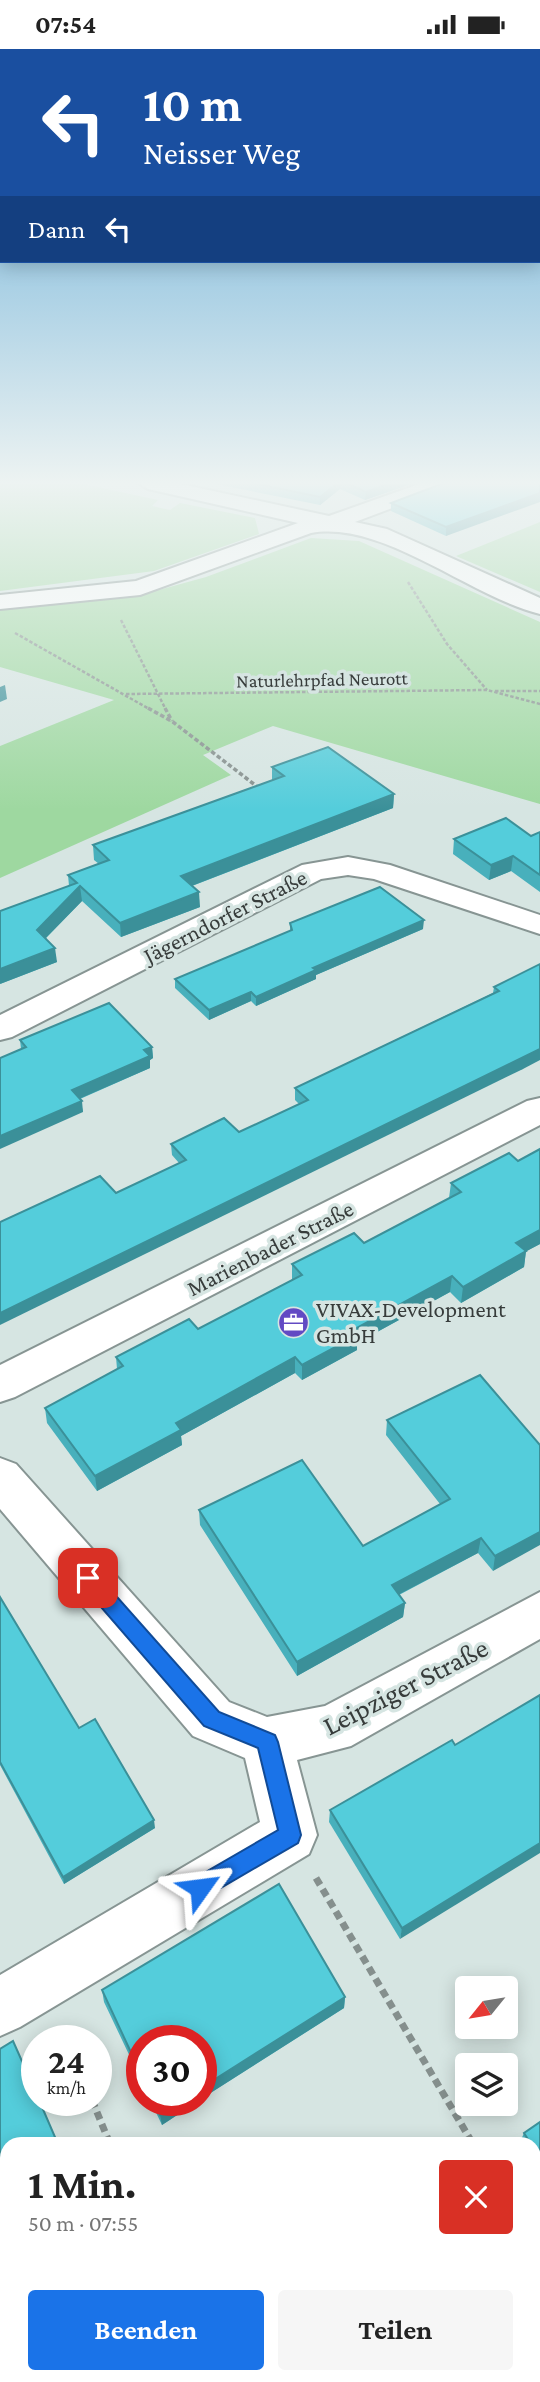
<!DOCTYPE html>
<html lang="de">
<head>
<meta charset="utf-8">
<style>
  :root { --surface:#fff; --page:#f6f6f6; --text:#222; --muted:#767676; --accent:#1a73e8 }
  body { margin:0; font-family:"Crimson Pro",serif; background:var(--page); color:var(--text); height:100vh; display:flex; flex-direction:column; font-size:26px; white-space:nowrap }
  * { box-sizing:border-box; margin:0 }
  p { font-size:23px; color:var(--muted) }
  .icon { flex:none; width:38px; height:38px; fill:none; stroke:currentColor; stroke-width:2; stroke-linecap:round; stroke-linejoin:round }
  .map { position:relative; flex:1; overflow:hidden }
  .panel { position:absolute; left:0px; top:2088px; width:541px; height:247px; display:flex; flex-direction:column; background:var(--surface); border-radius:21px 21px 0 0; box-shadow:0 4px 18px #0003 }
  .panel>* { flex:none }
  .hud { position:absolute; left:0px; top:0px; width:541px; height:214px; box-shadow:0 4px 18px #0003; background:#1a4fa0; color:#fff; overflow:hidden }
  .needle { width:46px; rotate:240deg }
  .tools { position:absolute; left:455px; top:1927px; display:grid; gap:14px }
  .tools a { display:grid; place-items:center; width:63px; height:63px; border-radius:7px; background:var(--surface); box-shadow:0 4px 18px #0003; font-size:35px }
  .speed { position:absolute; left:21px; top:1976px; display:flex; gap:14px; font-size:35px; font-weight:700; text-align:center }
  .speed>* { display:grid; place-content:center; width:91px; height:91px; border-radius:50%; background:var(--surface); box-shadow:0 4px 18px #0003; line-height:1 }
  .speed small { font-size:18px; font-weight:400 }
  .speed .limit { border:10px solid #d22; background:#fff; color:#111 }
  .pin { position:absolute; display:grid; place-items:center; width:60px; height:60px; color:#fff; margin:-30px; border-radius:14px; box-shadow:0 4px 10px #0006 }
  .me { position:absolute; width:77px; margin:-38px; rotate:59deg; stroke-linejoin:round; filter:drop-shadow(0 0 5px #0008) }
  .turn { display:flex; align-items:center; gap:24px; height:147px; padding:0 28px; font-size:32px }
  .turn .icon { width:91px; height:91px; stroke-width:2.5 }
  .turn b { display:block; font-size:49px; line-height:60px }
  .then { display:flex; align-items:center; height:66px; padding:0 28px; background:#0003; gap:14px; font-size:26px }
  .round { display:grid; place-items:center; flex:none; width:74px; height:74px; border-radius:7px; background:var(--page) }
  .headline { display:flex; align-items:center; justify-content:space-between; height:119px; padding:0 28px }
  h1 { font-size:42px; font-weight:700; line-height:52px }
  .cta { display:flex; gap:14px; margin-top:auto; padding:14px 28px }
  .cta a { flex:1; height:80px; border-radius:7px; background:var(--accent); color:#fff; font-size:28px; font-weight:700; line-height:80px; text-align:center }
  .cta a+a { background:var(--page); color:var(--text) }
  .status { display:flex; justify-content:space-between; align-items:center; height:49px; padding:0 35px; background:var(--surface); direction:ltr }
  .status svg { height:19px; fill:currentColor }
  .map>svg:first-child { display:block }
  .green { fill:#9ed8a0 }
  .lines { fill:none; stroke-linecap:round; stroke-linejoin:round }
  .street-casing { stroke:#879593; stroke-width:4 }
  .path-far2 { stroke:#858f8d; stroke-width:2.5; stroke-dasharray:3.5 2; stroke-linecap:butt }
  .path-far1 { stroke:#858f8d; stroke-width:3.5; stroke-dasharray:4.5 2.5; stroke-linecap:butt }
  .path { stroke:#858f8d; stroke-width:7; stroke-dasharray:8 5; stroke-linecap:butt }
  .street { fill:#fff; fill-rule:evenodd }
  .wall { fill:#48b0bc }
  .shaded-wall { fill:#3b9099 }
  .building { fill:#54cddb; stroke:#3b9099; stroke-width:2 }
  .route { fill:#1a73e8; stroke:#114b97; stroke-width:2 }
  .labels { text-anchor:middle; stroke-width:7; stroke-linejoin:round; paint-order:stroke }
  .far-street-label { font-size:19px; fill:#373c3b; stroke:#d6e5e2 }
  .street-label { font-size:23px; fill:#373c3b; stroke:#d6e5e2 }
  .poi-label { font-size:23px; fill:#373c3b; stroke:#d6e5e2; text-anchor:start }
  .near-street-label { font-size:28px; fill:#373c3b; stroke:#d6e5e2 }
</style>
</head>
<body>
<div class="status"><b>07:54</b><svg viewBox="0 0 49 12"><path d="M0 12V9h3v3zM5 12V6h3v6zM10 12V3h3v9zM15 12V0h3v12zM26 1h20v11H26zM47 4h2v5h-2z"/></svg></div>
<div class="map">
<svg width="540" height="2333" viewBox="0 0 540 2333">
  <rect width="100%" height="100%" fill="#d6e5e2"/>
  <!-- green -->
  <g class="green">
    <path d="M0 434H79L158 451 152 457 170 461 180 454 255 469 259 485 154 522 0 542Z"/>
    <path d="M540 473V543L456 507Z"/>
    <path d="M311 489 359 492 540 573V755L273 677 203 706 231 726 0 829V697L114 651 0 618V560L148 544 206 528Z"/>
  </g>
  <g class="lines">
    <defs>
      <g id="street">
        <path d="M138 434H176L329 467 422 434H451L448 438 355 473 387 480 540 549V565C470 548 383 471 311 484L140 546 0 560V546L136 532 298 474 148 440Z"/>
        <path d="M348 808 390 816 540 866V885L374 830 348 826 321 830 12 988 0 991V966L302 816Z"/>
        <path d="M540 1049V1076L15 1348 0 1353V1316L527 1052Z"/>
        <path d="M0 1409 16 1415 229 1653 267 1668 325 1657 540 1543V1590L351 1697 297 1711 317 1786 309 1805 20 1978 0 1987V1926L260 1773 245 1709 193 1687 0 1460Z"/>
      </g>
    </defs>
    <!-- street casing -->
    <use href="#street" class="street-casing"/>
    <!-- path-far2 -->
    <g class="path-far2">
      <path d="M408 533 447 595 487 641"/>
      <path d="M121 571 166 661"/>
      <path d="M15 584 151 661"/>
      <path d="M495 642H540"/>
      <path d="M126 645 487 641 540 655"/>
    </g>
    <!-- path-far1 -->
    <g class="path-far1">
      <path d="M148 659 173 673 259 739"/>
      <path d="M165 659 172 672"/>
    </g>
    <!-- path -->
    <g class="path">
      <path d="M316 1829 473 2095"/>
      <path d="M62 1979 67 1992"/>
      <path d="M92 2051 110 2095"/>
      <path d="M534 2198 540 2208"/>
      <path d="M207 2328 210 2333"/>
      <path d="M216 2333 223 2328"/>
    </g>
    <!-- street -->
    <use href="#street" class="street"/>
  </g>
  <!-- wall -->
  <g class="wall">
    <path d="M211 434H414L365 451 340 440 320 456Z"/>
    <path d="M540 434 446 487 391 462V454Z"/>
    <path d="M272 718 394 745 393 759 192 837 200 858 121 888 82 852 46 889 57 913 0 935 69 837 68 826 99 815 94 811 93 796 272 731Z"/>
    <path d="M540 783V843L511 822 489 831 453 805 454 790 531 787Z"/>
    <path d="M290 874 423 880 316 926V930L256 957 251 952 209 971 175 939V930L290 882Z"/>
    <path d="M540 915 523 1020 116 1144 179 1114 172 1106 171 1095 239 1083 299 1055 295 1051V1039L493 944 494 938Z"/>
    <path d="M20 991 152 998 153 1009 150 1011V1019L80 1050 83 1063 21 1000Z"/>
    <path d="M451 1134 540 1195 526 1202 524 1218 461 1254 450 1243 357 1294V1301L302 1331 295 1324 181 1387 182 1396 97 1442 47 1374 45 1359 117 1320 116 1308 198 1280 292 1231V1215L364 1194 449 1149Z"/>
    <path d="M387 1371 540 1396 493 1522 478 1504 399 1546 405 1554 403 1568 297 1627 200 1476 199 1461 363 1497 440 1455 386 1386Z"/>
    <path d="M0 1548 79 1679 155 1779 64 1835 0 1716Z"/>
    <path d="M452 1691 400 1890 329 1773 330 1761Z"/>
    <path d="M102 1941 345 1948 344 1959 201 2050V1992H142V2033L104 1953Z"/>
    <path d="M150 2051H200L162 2076Z"/>
    <path d="M540 2073V2127L534 2117V2095H521L520 2093 524 2084Z"/>
  </g>
  <!-- shaded-wall -->
  <g class="shaded-wall">
    <path d="M338 434H341L340 440 320 456V448Z"/>
    <path d="M390 434H414L365 451 366 443Z"/>
    <path d="M540 444V453L446 487V478Z"/>
    <path d="M5 636 7 650 0 653V638Z"/>
    <path d="M394 745 393 759 181 841V827Z"/>
    <path d="M513 807 511 822 489 831 491 816Z"/>
    <path d="M80 837 82 852 39 896 37 881Z"/>
    <path d="M199 843 200 858 121 888 120 874Z"/>
    <path d="M424 871 423 880 316 926V930L256 957V948L313 919Z"/>
    <path d="M55 899 57 913 0 935V920Z"/>
    <path d="M251 943V952L209 971V961Z"/>
    <path d="M152 998 153 1009 150 1011V1019L74 1052 72 1041Z"/>
    <path d="M540 1000V1011L523 1020 0 1276V1264Z"/>
    <path d="M82 1052 83 1063 0 1100V1087Z"/>
    <path d="M540 1181V1195L514 1209 516 1194Z"/>
    <path d="M526 1202 524 1218 461 1254 463 1238Z"/>
    <path d="M452 1227 450 1243 357 1294V1301L302 1331V1316L353 1281Z"/>
    <path d="M295 1308V1324L181 1387 182 1396 97 1442 95 1427 176 1374Z"/>
    <path d="M540 1483V1496L493 1522 495 1507Z"/>
    <path d="M481 1489 478 1504 390 1550 392 1536Z"/>
    <path d="M405 1554 403 1568 297 1627V1613Z"/>
    <path d="M154 1771 155 1779 64 1835 63 1828Z"/>
    <path d="M540 1794V1804L400 1890 402 1879Z"/>
    <path d="M345 1948 344 1959 201 2050V2039Z"/>
    <path d="M183 2051H200L162 2076 160 2066Z"/>
    <path d="M7 2162V2173L0 2178V2166Z"/>
  </g>
  <!-- building -->
  <g class="building">
    <path d="M253 434H338L320 448Z"/>
    <path d="M346 434H390L366 443Z"/>
    <path d="M444 434H540V444L446 478 391 454Z"/>
    <path d="M328 698 394 745 181 827 199 843 120 874 80 837 37 881 55 899 0 920V862L77 834 68 826 109 811 93 796 284 727 272 718Z"/>
    <path d="M506 769 531 787 540 783V826L513 807 491 816 454 790Z"/>
    <path d="M380 838 424 871 313 919 316 921 256 948 251 943 209 961 175 930 292 881 290 874Z"/>
    <path d="M540 915V1000L0 1264V1173L100 1127 116 1144 186 1111 171 1095 224 1069 239 1083 308 1051 295 1039 499 942 494 938Z"/>
    <path d="M109 954 152 998 144 1001 150 1007 72 1041 82 1052 0 1087V1009L26 998 20 991Z"/>
    <path d="M540 1100V1181L516 1194 526 1202 463 1238 452 1227 353 1281 358 1286 302 1316 295 1308 176 1374 181 1381 95 1427 45 1359 123 1317 116 1308 189 1270 198 1280 302 1226 292 1215 354 1184 364 1194 461 1143 451 1134 509 1104 518 1112Z"/>
    <path d="M480 1326 540 1396V1483L495 1507 481 1489 392 1536 405 1554 297 1613 199 1461 302 1411 363 1497 450 1450 387 1371Z"/>
    <path d="M0 1548 79 1679 95 1670 154 1771 63 1828 0 1713Z"/>
    <path d="M540 1646V1794L402 1879 330 1761 452 1691 455 1696Z"/>
    <path d="M279 1835 345 1948 201 2039V1992H142V2027L102 1941Z"/>
    <path d="M13 1992 37 2046V2051H39L58 2095H7V2162L0 2166V2000Z"/>
    <path d="M153 2051H183L160 2066Z"/>
    <path d="M540 2073V2110L534 2100V2095H531L524 2084Z"/>
    <path d="M315 2328H415L418 2333H307Z"/>
  </g>
  <!-- sky -->
  <linearGradient id="sky" x2="0" y2="1"><stop stop-color="#5aa7d5"/><stop offset="0.57" stop-color="#edf3f2"/><stop offset="1" stop-color="#edf3f2" stop-opacity="0"/></linearGradient>
  <rect width="540" height="761" fill="url(#sky)"/>
  <!-- route -->
  <path class="route" d="M88 1520 95 1523 219 1663 275 1686 278 1693 301 1786 298 1794 200 1851 192 1847 189 1839 192 1831 278 1781 258 1699 204 1677 81 1535 78 1529 81 1523Z"/>
  <!-- icons -->
  <defs>
    <symbol id="office-disc" viewBox="-11 -11 22 22"><circle r="9.5" fill="#624ac3" stroke="#d6e5e2"/><path d="M-6-3h4V-5.5h4V-3h4V5H-6ZM-1-4.5V-3h2v-1.5ZM-6 0V1H6V0Z" fill="#fff"/></symbol>
  </defs>
  <g fill-rule="evenodd">
    <use href="#office-disc" x="276" y="1256" width="35" height="35"/>
  </g>
  <g class="labels">
    <!-- far-street labels -->
    <g class="far-street-label">
      <text transform="translate(322 630) rotate(-1)" y="7">Naturlehrpfad Neurott</text>
    </g>
    <!-- street labels -->
    <g class="street-label">
      <text transform="translate(225 867) rotate(-27)" y="8">Jägerndorfer Straße</text>
      <text transform="translate(270 1199) rotate(-27)" y="8">Marienbader Straße</text>
    </g>
    <!-- poi labels -->
    <g class="poi-label">
      <text x="316" y="1268">VIVAX-Development<tspan x="316" dy="26">GmbH</tspan></text>
    </g>
    <!-- near-street labels -->
    <g class="near-street-label">
      <text transform="translate(405 1637) rotate(-27)" y="10">Leipziger Straße</text>
    </g>
  </g>
</svg>
<div class="tools">
<a><svg class="needle" viewBox="-14 -14 28 28"><path d="M0-13l5 13h-10z" fill="#e53935"/><path d="M0 13l5-13h-10z" fill="#767676"/></svg></a>
<a><svg class="icon" aria-label="layers" viewBox="0 0 24 24"><path d="M12 4l9 5-9 5-9-5zM3 14l9 5 9-5"/></svg></a>
</div>
<div class="speed"><div>24<small>km/h</small></div><div class="limit">30</div></div>
<div class="pin" style="left:88px;top:1529px;background:#d93025"><svg class="icon" aria-label="arrive" viewBox="0 0 24 24"><path d="M6 21V4h12l-3 4 3 4H6"/></svg></div>
<svg class="me" style="left:200px;top:1839px" viewBox="-20 -20 40 40"><path d="M0-17L14 15 0 8-14 15z" fill="#1a73e8" stroke="#fff" stroke-width="4"/></svg>
<div class="hud">
<div class="turn"><svg class="icon" aria-label="left" viewBox="0 0 24 24"><path d="M17 20v-9H6M10 6l-5 5 5 5"/></svg><div><b>10 m</b>Neisser Weg</div></div>
<div class="then">Dann<svg class="icon" aria-label="left" viewBox="0 0 24 24"><path d="M17 20v-9H6M10 6l-5 5 5 5"/></svg></div>
</div>
<section class="panel">
<div class="headline"><div><h1>1 Min.</h1><p>50 m · 07:55</p></div><a class="round" style="background:#d93025;color:#fff"><svg class="icon" aria-label="close" viewBox="0 0 24 24"><path d="M6 6l12 12M18 6L6 18"/></svg></a></div>
<div class="cta"><a>Beenden</a><a>Teilen</a></div>
</section>
</div>
</body>
</html>
